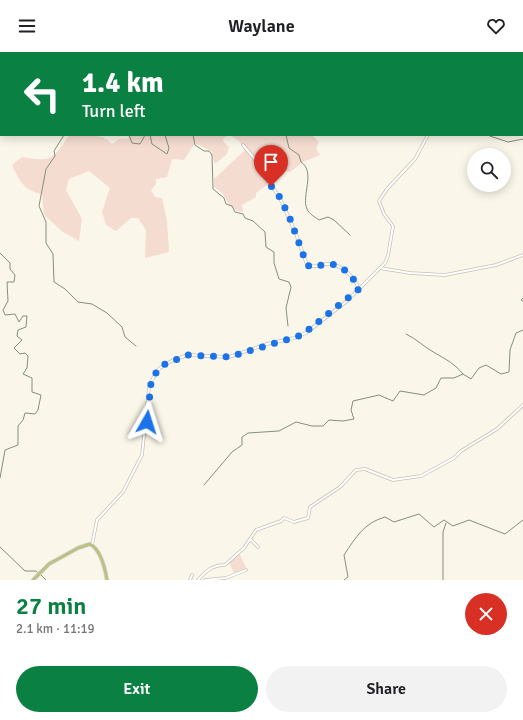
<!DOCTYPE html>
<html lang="en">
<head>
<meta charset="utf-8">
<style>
  :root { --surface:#fff; --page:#f2f2f2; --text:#202124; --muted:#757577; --accent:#0b8043 }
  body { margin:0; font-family:Signika,sans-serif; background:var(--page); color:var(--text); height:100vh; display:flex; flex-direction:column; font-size:15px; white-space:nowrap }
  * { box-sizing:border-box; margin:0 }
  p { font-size:13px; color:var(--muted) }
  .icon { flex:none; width:22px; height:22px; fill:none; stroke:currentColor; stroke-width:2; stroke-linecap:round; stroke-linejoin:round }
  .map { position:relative; height:528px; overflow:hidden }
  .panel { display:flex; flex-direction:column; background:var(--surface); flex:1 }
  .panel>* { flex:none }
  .hud { position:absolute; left:0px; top:0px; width:523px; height:84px; box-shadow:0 2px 10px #0003; background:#0b8043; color:#fff; overflow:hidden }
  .fabs { position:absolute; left:467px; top:96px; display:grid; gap:8px }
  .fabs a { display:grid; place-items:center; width:44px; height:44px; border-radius:50%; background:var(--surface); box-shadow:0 2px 10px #0003; font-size:20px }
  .pin { position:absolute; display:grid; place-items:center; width:34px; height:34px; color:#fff; margin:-41px -17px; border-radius:50% 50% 50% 0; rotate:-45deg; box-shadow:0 0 4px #0007 }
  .pin .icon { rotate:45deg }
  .me { position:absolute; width:44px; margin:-22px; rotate:6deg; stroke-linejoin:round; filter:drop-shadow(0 0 3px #0008) }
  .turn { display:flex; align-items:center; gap:14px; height:84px; padding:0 16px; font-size:18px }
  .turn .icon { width:52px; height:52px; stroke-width:2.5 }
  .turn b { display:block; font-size:28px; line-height:34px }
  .round { display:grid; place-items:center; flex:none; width:42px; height:42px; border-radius:21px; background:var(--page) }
  .summary { display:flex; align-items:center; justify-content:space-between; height:68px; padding:0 16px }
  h1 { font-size:24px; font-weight:600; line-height:30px; color:var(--accent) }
  .action { display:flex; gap:8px; margin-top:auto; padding:8px 16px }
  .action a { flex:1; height:46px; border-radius:24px; background:var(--accent); color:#fff; font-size:16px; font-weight:600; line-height:46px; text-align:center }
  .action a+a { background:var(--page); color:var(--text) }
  header { display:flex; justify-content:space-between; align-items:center; height:52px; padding:0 16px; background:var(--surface); font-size:18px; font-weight:600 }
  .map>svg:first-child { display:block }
  .green { fill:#f5dcd1 }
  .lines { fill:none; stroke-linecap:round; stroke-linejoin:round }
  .stream { stroke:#83907d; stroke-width:1 }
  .minor-casing { stroke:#c4c0b4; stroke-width:3.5 }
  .major-casing { stroke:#d9d8d8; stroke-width:4.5 }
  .minor { stroke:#fff; stroke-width:2 }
  .major { stroke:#bbc180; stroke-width:3 }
  .route { stroke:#1a73e8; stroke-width:7; stroke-dasharray:0 12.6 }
</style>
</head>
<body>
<header><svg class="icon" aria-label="menu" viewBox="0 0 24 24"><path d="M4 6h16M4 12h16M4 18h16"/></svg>Waylane<svg class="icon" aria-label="heart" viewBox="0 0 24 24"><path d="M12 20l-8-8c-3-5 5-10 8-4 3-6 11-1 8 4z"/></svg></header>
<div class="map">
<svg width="523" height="528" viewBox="0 0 523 528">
  <rect width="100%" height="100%" fill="#faf6e9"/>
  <!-- green -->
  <g class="green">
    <path d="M69 83C84 83 102 80 112 92L119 87H128L129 83H229L224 86 223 89 229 95 227 102 215 112 211 99 195 91 184 108 172 107 167 125 156 127V132L151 138 155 145 162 146 167 169 169 200 145 206 146 178 138 166H131L116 179 106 173 102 160 110 136 89 119 69 127 66 138 82 167 79 189 63 180 44 163 42 142C24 139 19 128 12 113L22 105C51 110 53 108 69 83Z"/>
    <path d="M230 83H312L319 90 316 96 320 103 303 110 290 120 286 119 276 130 274 128 256 141V145L242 153 243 160C230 157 230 153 224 144 222 140 217 137 214 135V127L245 98 239 89Z"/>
    <path d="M239 501 247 517 234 521 229 510Z"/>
  </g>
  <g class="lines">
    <!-- stream -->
    <g class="stream">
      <path d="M256 1V0"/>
      <path d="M1 22V28"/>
      <path d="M0 35 1 34"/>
      <path d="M64 83 54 99 55 104 46 117 39 154 46 170V191L53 202 54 230 65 237 78 250 92 252 107 261 122 275 125 285 136 294"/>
      <path d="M129 83 132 91 140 92 145 83"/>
      <path d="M150 83 152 92 167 102 169 96 165 83"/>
      <path d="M193 83 195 93 204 99H209L212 103 213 137 224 146 226 152 232 154 235 160 243 162 245 166 253 169 265 180 266 195 274 200V211L279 227 289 230 291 235 286 256 288 274"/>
      <path d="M286 83 289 96 299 103 301 110C316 120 301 144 307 157 309 162 315 165 319 168L328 165 334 168 350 183"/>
      <path d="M487 83 508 90 523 87"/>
      <path d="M0 201 10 211V217L15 223 14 230H7L8 249 3 258 5 263 15 262 19 270 23 264H27L26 275 18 278 17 284 22 288 14 296 20 302 25 301 28 304 27 316 23 322 32 326V340L41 343 38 358 35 362 25 361 23 368 18 374V393L5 398 0 426"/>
      <path d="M523 246 521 248 523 249"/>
      <path d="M406 282C417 287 425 296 435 301 447 308 455 312 463 322"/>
      <path d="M204 433 232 400 242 393V385L248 381 279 379 296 370 312 374H323L329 368 343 369 354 367 351 358 353 349 379 343 393 349 400 339 424 343 436 336 441 326H454L463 322 471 327 479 316 486 313 501 322 509 320 510 298 516 281 523 278"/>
      <path d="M0 495 25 519H36L38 521"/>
      <path d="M41 523 46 528"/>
      <path d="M344 528 348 525 344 503C356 485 364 471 385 465L394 470 419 462 434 475 444 468 453 474 469 468 505 482 523 468"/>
      <path d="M443 528V480L446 471"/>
    </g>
    <defs>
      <g id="minor">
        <path d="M325 1V0"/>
        <path d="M474 1V0"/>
        <path d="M243 93 254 106 262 122 279 144 296 182 307 213C315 217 320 212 328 212 342 212 354 225 359 237"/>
        <path d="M380 216 410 221 445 223 496 213 523 203"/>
        <path d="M250 487 258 495"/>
        <path d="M92 493 97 468 123 440 142 403 149 335 155 322 160 316 173 308 188 303 229 305 267 292 294 286 306 281 347 249 385 211 388 204 393 174 384 162 379 149 387 137 415 107 428 83"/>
        <path d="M190 528 192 523"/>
        <path d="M198 528C206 519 212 513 225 513L244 496 256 478 281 469 284 466 294 470 308 466 310 455 340 435 356 418 365 417 393 428 421 424 454 406 461 399 497 377 523 353"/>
        <path d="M205 528 226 526 246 518"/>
      </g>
      <path id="major" d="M33 528 49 512 78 496 90 492C101 498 105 516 107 528"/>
    </defs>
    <!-- minor casing -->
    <use href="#minor" class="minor-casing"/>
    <!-- major casing -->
    <use href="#major" class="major-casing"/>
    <!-- minor -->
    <use href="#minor" class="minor"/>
    <!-- major -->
    <use href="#major" class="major"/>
  </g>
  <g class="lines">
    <!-- route -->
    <path class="route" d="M147 370 151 331 155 322 165 312 188 303 229 305 302 283 359 237C354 225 342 212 328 212 320 212 315 217 307 213L289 164 279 144 271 134"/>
  </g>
</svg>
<div class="fabs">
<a><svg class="icon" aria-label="search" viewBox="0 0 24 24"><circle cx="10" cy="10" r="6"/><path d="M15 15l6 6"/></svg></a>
</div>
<div class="pin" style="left:271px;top:134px;background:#d93025"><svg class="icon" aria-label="arrive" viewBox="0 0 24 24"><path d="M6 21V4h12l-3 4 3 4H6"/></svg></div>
<svg class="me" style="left:147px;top:370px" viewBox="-20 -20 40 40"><path d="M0-17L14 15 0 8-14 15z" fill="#1a73e8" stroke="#fff" stroke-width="4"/></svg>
<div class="hud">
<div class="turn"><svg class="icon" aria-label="left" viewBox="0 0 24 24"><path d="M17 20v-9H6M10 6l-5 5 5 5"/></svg><div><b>1.4 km</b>Turn left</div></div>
</div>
</div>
<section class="panel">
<div class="summary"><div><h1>27 min</h1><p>2.1 km · 11:19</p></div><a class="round" style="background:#d93025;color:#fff"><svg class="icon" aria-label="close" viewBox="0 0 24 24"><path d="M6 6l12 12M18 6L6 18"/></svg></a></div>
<div class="action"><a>Exit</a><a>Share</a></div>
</section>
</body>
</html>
